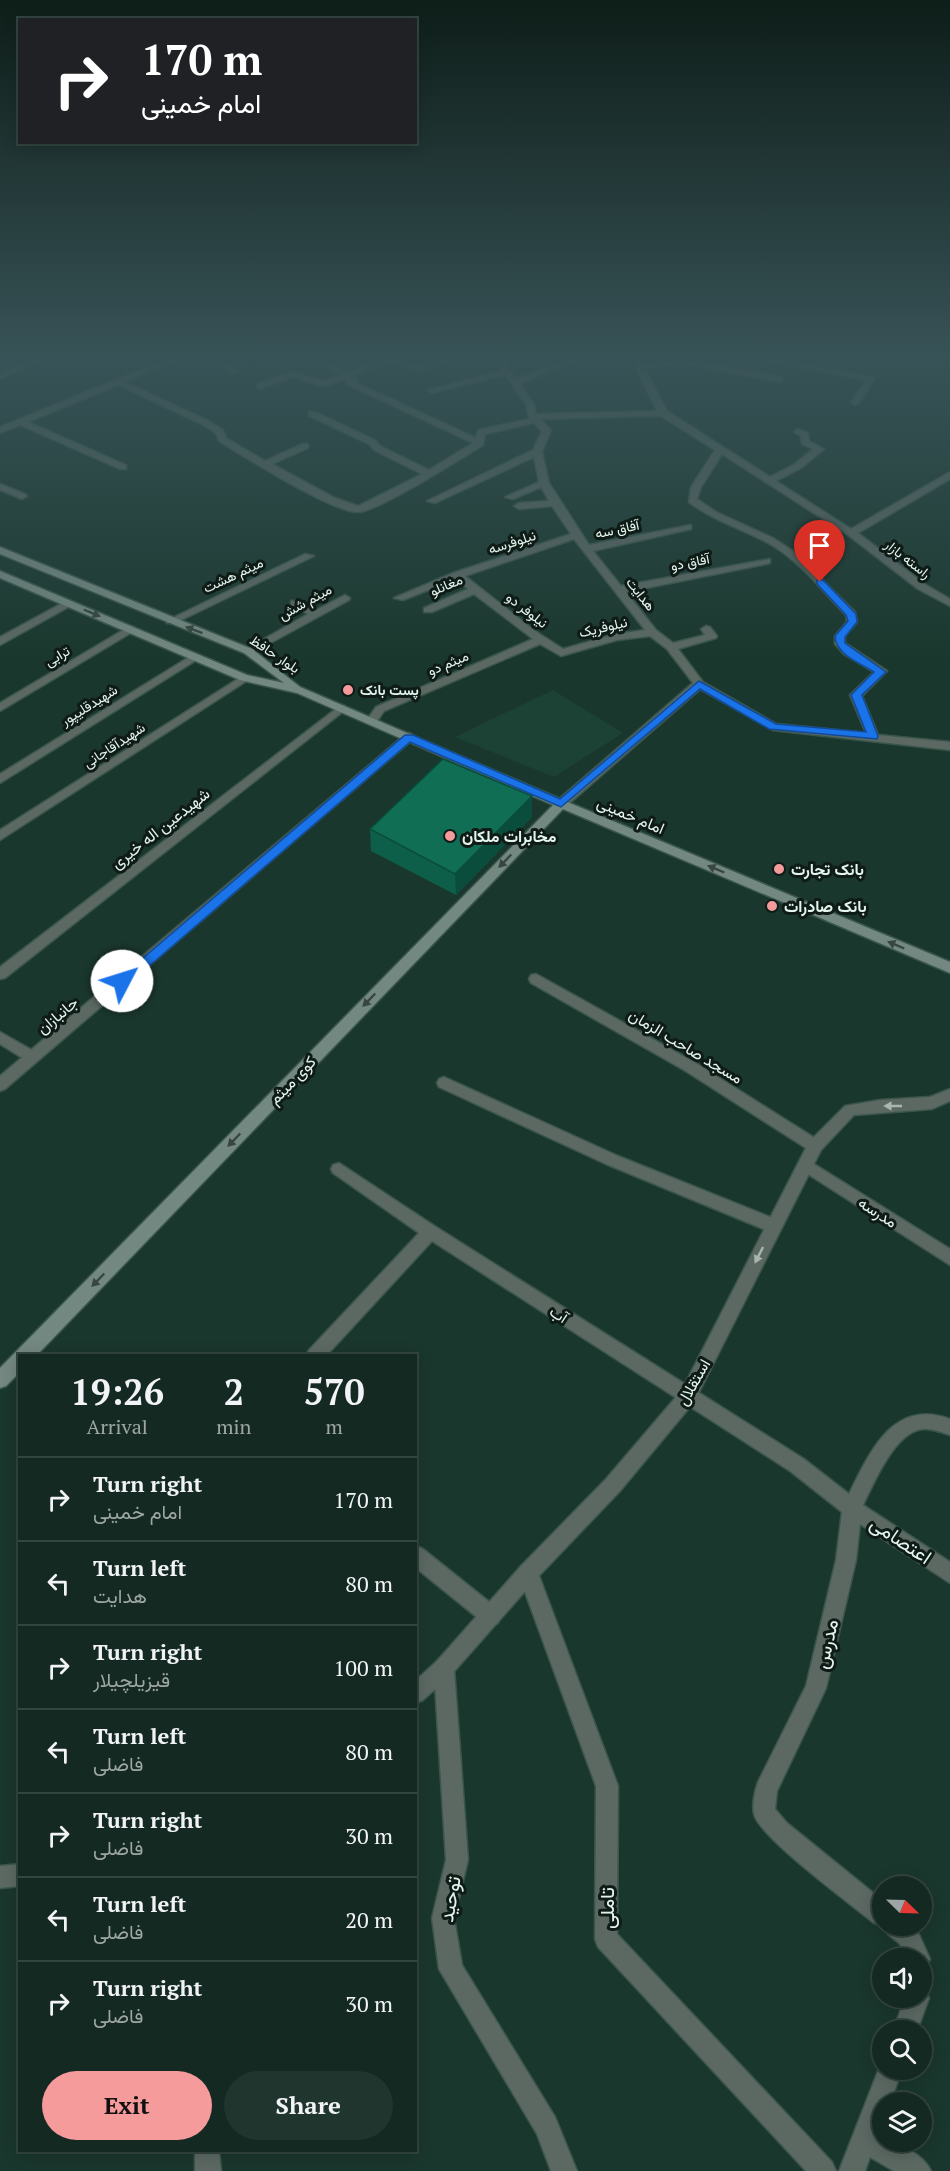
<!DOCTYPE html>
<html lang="en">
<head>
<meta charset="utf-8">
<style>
  :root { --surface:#142922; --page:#21352f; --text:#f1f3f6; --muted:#9da6a5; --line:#334540; --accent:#f59b9c }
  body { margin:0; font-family:"PT Serif",Vazirmatn,serif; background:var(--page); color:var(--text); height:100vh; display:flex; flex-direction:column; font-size:22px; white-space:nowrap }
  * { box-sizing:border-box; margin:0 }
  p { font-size:20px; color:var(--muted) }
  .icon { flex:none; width:33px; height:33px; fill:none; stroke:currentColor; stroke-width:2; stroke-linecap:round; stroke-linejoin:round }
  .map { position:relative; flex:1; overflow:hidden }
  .sheet { position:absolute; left:18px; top:1354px; width:399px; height:798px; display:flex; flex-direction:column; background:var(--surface); border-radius:0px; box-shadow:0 3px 15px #0003,0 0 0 2px var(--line) }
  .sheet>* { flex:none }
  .hud { position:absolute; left:18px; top:18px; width:399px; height:126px; border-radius:0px; box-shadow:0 3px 15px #0003,0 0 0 2px var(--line); background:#202124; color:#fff; overflow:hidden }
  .needle { width:39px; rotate:113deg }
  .controls { position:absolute; left:872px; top:1876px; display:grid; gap:12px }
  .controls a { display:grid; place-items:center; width:60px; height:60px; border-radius:50%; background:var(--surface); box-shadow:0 3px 15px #0003,0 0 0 2px var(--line); font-size:30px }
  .pin { position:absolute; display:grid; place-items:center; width:51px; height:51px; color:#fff; margin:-62px -26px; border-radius:50% 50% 50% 0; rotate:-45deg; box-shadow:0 0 6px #0007 }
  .pin .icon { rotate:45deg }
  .me { position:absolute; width:66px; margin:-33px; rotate:50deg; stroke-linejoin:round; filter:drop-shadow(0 0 4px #0008) }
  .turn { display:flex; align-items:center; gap:21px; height:126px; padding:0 24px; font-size:27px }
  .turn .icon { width:78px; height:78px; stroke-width:2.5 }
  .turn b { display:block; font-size:42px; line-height:51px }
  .eta { display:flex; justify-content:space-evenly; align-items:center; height:102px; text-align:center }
  .eta b { font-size:36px; font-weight:700; line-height:42px }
  .primary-button { display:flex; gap:12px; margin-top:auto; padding:12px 24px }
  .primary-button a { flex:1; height:69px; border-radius:36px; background:var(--accent); color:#111; font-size:24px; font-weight:700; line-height:69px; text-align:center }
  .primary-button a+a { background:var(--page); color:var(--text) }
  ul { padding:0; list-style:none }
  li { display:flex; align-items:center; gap:18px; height:84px; padding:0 24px; border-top:2px solid var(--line) }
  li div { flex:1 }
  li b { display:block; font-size:22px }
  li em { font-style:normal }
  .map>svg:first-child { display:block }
  .built { fill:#1c4235 }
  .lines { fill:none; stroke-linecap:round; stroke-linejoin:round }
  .minor-casing { stroke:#3a554c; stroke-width:3 }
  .tertiary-casing { stroke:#3a554c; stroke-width:3 }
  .secondary-casing { stroke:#3a554c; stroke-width:3 }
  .minor { fill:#5c6963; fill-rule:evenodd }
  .tertiary { fill:#5c6963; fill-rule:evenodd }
  .secondary { fill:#738880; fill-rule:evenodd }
  .wall { fill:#0e5f49 }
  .shaded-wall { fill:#0b4d3c }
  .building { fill:#106e55; stroke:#0b4d3c; stroke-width:1.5 }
  .oneway { fill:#374740 }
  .oneway2 { fill:#a7b6af }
  .route { fill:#1a73e8; stroke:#114b97; stroke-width:1.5 }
  .poi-dot { fill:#f59b9c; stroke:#0f1b16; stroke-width:2 }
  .labels { text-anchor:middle; stroke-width:6; stroke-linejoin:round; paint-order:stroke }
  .far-street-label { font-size:14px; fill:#e4f5ee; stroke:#0f1b16 }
  .far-poi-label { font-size:14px; font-weight:bold; fill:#e4f5ee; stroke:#0f1b16; text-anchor:start }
  .street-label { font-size:16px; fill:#e4f5ee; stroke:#0f1b16 }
  .poi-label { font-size:16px; font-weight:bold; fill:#e4f5ee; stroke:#0f1b16; text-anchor:start }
  .near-street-label { font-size:20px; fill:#e4f5ee; stroke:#0f1b16 }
</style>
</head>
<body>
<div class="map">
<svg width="950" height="2171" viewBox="0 0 950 2171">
  <rect width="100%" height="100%" fill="#1a372d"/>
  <!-- built -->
  <path class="built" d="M553 690 623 733 554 777 455 737Z"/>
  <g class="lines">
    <defs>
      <g id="minor">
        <path d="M31 360H43L0 379V373Z"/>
        <path d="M164 360H176L125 382 207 420 223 430 226 438 265 461 302 444H308V448L272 464 335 498 358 506 422 474 374 450 369 444 309 416V412H315L375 440 380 446 429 470 473 443 346 384V379L324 387 292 377 260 389 256 386 257 384 292 371 324 381 340 375 316 360H327L347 372 378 360H402L417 366 436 360H450L417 371 390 362 353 376 357 379 355 382 476 438 478 430 529 419 526 404 505 375 432 393 428 390 501 371 494 360H502L516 379 564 360H576L520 384 534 404 536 414 657 411 632 360H640L643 365C689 357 736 367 782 377L783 379 779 382 679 363 645 369 667 411 770 477 795 464 813 449 802 444 801 436 794 432 798 429 808 433 809 441 824 449 801 468 776 481 851 529 950 472V479L858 533 926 585 950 599V606L918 589 848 535 722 454 701 487 697 499 716 512 773 538 793 551 855 612 857 622 845 636V643L887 671 862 696 878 735 950 742V750L773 730 700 689 565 807H557L555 804 557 801 693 683 667 649 650 636 617 640 561 656 540 644 384 711 376 723H368L366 721 376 707 533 639 474 594 432 612H424V608L468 589 456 579 403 600 394 598 453 573 571 534 552 506 519 509 514 506 519 503 549 501 541 487 513 499 505 497 539 482 534 457 435 503 427 501 533 450 542 431 534 423 485 434 483 445C462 458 378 512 358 512 331 512 245 457 219 441L216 433 201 424 118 385 28 422 126 465V469H120L20 425 0 433V427ZM661 416 715 450 691 487 689 502C715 522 747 530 775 547 803 565 823 592 846 615L847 622 835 636V644L844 654 874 672 850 695 866 733 776 724 703 682 678 649 716 638 717 636 710 627 706 626 701 629 705 635 673 643 656 630 626 592 766 564 770 563V559L621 586 593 551 691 529V525L589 545 549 483 542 452 551 430 540 419ZM574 539 645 630 616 634 563 649 535 631 465 576Z"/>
        <path d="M213 360H224L240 371 233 373Z"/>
        <path d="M763 360H784L876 378 858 404 855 405 851 402 867 380Z"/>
        <path d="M0 484 25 494 27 496 22 499 0 490Z"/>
        <path d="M305 554 314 556 175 623H167L166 621Z"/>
        <path d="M345 595 350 598 349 600 252 653 248 654 243 651 308 614 291 605V601H299L316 610Z"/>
        <path d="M68 600 73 603 72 605 0 645V637Z"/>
        <path d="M130 626 134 627V631L0 711V703Z"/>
        <path d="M194 654 200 657 198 659 0 783V774Z"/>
        <path d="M244 675 250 678 248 680 0 840V830Z"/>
        <path d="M341 705 345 706V710L5 978 0 979V967Z"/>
        <path d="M536 974 694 1062 821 1142 823 1146 821 1150 815 1152 809 1150 684 1070 531 983 529 979 531 975Z"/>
        <path d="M0 1032 37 1053 39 1057 37 1061H27L0 1044Z"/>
        <path d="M444 1077 618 1156 780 1221 782 1226 780 1231 774 1233 768 1231 606 1164 439 1087 437 1083 439 1079Z"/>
        <path d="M806 1159 950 1249V1265L800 1169 798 1165 800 1161Z"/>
        <path d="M339 1163 436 1227 804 1459 849 1494C870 1452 893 1398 950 1419V1435C940 1432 929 1427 918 1430 893 1437 874 1483 863 1505L950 1562V1583L860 1524 856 1560 826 1688 777 1791 775 1809 787 1823 882 1900 883 1926 874 1923C852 1905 759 1837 754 1814 752 1805 755 1791 758 1782L806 1686 836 1560 842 1512 790 1471 432 1241 326 1356H306L309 1350 419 1233 333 1173 331 1169 333 1165Z"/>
        <path d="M416 1546 423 1549 498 1609 501 1616 498 1623 491 1626 484 1623 416 1568Z"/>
        <path d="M528 1563 535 1566 538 1573 618 1786 617 1934 832 2162 836 2171H806L598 1947 595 1939 596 1786 518 1573 521 1566Z"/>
        <path d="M444 1658 451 1661 454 1668 468 1860 454 1918 462 1965 555 2117 577 2171H551L537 2134 439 1969 432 1918 446 1860 434 1668 437 1661Z"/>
        <path d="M885 1926 916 1928 930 1959 926 1967 921 1969V1959H906L900 1944 888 1934Z"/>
        <path d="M921 1988 925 1990 929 1998 917 2031H893L905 1998H921Z"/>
        <path d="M882 2061V2070H902L890 2103H882V2124L878 2134 882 2136V2142C899 2142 924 2155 931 2171H894L870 2157 865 2171H839Z"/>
        <path d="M195 2151H219L221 2171H195Z"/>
      </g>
      <g id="tertiary">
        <path d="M409 733 413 735V739L5 1089 0 1091V1076L405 735Z"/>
        <path d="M950 1089V1101L932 1109 854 1115 821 1150 694 1402 620 1491 535 1580 451 1675 423 1700 416 1703V1680L437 1661 521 1566 606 1479 682 1390 809 1142 845 1106 880 1100 930 1097Z"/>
        <path d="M20 1864V1886L0 1888V1866Z"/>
      </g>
      <path id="secondary" d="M0 547 252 649 300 687 565 801 950 962V973L563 809 36 1356H20V1372L6 1386 0 1388V1368L553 805 297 693 240 680 0 578V571L247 675 284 683 244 653 0 554Z"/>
    </defs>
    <!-- minor casing -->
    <use href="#minor" class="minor-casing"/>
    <!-- tertiary casing -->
    <use href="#tertiary" class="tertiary-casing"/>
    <!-- secondary casing -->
    <use href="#secondary" class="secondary-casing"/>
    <!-- minor -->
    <use href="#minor" class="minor"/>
    <!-- tertiary -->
    <use href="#tertiary" class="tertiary"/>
    <!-- secondary -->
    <use href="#secondary" class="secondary"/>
  </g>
  <!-- wall -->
  <path class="wall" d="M532 796V817L456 895 371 851 370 829Z"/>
  <!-- shaded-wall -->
  <path class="shaded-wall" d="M532 796V817L456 895 455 874Z"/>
  <!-- building -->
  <path class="building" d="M443 759 532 796 455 874 370 829Z"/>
  <!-- one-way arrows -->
  <defs><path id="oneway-solid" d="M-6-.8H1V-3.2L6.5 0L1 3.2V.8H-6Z" transform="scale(1.5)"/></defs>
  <g class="oneway">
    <use href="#oneway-solid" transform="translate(92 613) rotate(23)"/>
    <use href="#oneway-solid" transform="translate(194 630) rotate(-159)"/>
    <use href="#oneway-solid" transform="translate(505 861) rotate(134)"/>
    <use href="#oneway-solid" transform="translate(716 869) rotate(-157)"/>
    <use href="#oneway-solid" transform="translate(896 945) rotate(-157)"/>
    <use href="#oneway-solid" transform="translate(369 1000) rotate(134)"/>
    <use href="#oneway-solid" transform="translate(234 1140) rotate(134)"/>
    <use href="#oneway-solid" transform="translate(98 1280) rotate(134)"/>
  </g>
  <g class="oneway2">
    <use href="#oneway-solid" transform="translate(893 1106) rotate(180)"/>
    <use href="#oneway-solid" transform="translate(759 1255) rotate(117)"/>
  </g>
  <!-- sky -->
  <linearGradient id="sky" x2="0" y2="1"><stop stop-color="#0e1e19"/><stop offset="0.54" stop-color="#385357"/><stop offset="1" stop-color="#385357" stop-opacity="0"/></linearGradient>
  <rect width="950" height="664" fill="url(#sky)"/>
  <!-- route -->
  <path class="route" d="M817 580H823L856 614 857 622 845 637V643L886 672 862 695 878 736 877 739 769 729 700 689 561 807 410 742 127 985 122 986 116 981 405 735H413L560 799 699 681 776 724 866 732 851 695 874 672C860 663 836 655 835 636L848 621 846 615 817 584Z"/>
  <!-- markers -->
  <g class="poi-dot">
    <circle cx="348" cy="690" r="6"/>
    <circle cx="450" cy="836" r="6"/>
    <circle cx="779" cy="869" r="6"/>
    <circle cx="772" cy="906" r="6"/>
  </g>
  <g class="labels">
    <!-- far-street labels -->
    <g class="far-street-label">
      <text transform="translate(617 529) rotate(-12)" y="5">آفاق سه</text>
      <text transform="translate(512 542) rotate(-18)" y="5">نیلوفرسه</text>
      <text transform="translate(908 559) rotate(38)" y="5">راسته بازار</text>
      <text transform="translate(690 562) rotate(-11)" y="5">آفاق دو</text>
      <text transform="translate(233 575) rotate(-25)" y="5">میثم هشت</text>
      <text transform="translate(446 585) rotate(-23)" y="5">مغانلو</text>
      <text transform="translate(641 594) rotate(52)" y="5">هدایت</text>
      <text transform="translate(305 602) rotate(-29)" y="5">میثم شش</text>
      <text transform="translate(527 610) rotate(38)" y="5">نیلوفر دو</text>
      <text transform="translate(603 627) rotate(-13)" y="5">نیلوفریک</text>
      <text transform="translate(275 654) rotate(34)" y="5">بلوار حافظ</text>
      <text transform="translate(57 656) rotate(-31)" y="5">ترابی</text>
      <text transform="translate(448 663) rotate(-23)" y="5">میثم دو</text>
      <text transform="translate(89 705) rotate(-32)" y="5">شهیدقلیپور</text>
      <text transform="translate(114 745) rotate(-33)" y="5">شهیدآقاجانی</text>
    </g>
    <!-- far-poi labels -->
    <g class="far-poi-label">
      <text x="360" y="695">پست بانک</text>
    </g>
    <!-- street labels -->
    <g class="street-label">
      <text transform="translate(631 815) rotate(23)" y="6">امام خمینی</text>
      <text transform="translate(160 828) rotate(-38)" y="6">شهیدعین اله خیری</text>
      <text transform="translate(57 1015) rotate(-40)" y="6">جانبازان</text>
      <text transform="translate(686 1046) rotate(31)" y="6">مسجد صاحب الزمان</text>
      <text transform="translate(292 1080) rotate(-46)" y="6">کوی میثم</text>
      <text transform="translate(878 1212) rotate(33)" y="6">مدرسه</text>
      <text transform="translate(559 1314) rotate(33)" y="6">آب</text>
      <text transform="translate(693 1382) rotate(-60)" y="6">استقلال</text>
    </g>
    <!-- poi labels -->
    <g class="poi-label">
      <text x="462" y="842">مخابرات ملکان</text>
      <text x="791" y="875">بانک تجارت</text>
      <text x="784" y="912">بانک صادرات</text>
    </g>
    <!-- near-street labels -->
    <g class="near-street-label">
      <text transform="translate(901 1540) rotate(34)" y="7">اعتصامی</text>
      <text transform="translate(826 1644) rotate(-77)" y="7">مدرس</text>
      <text transform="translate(450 1899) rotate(-80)" y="7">توحید</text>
      <text transform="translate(607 1908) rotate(-90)" y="7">تاملی</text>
    </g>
  </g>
</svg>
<div class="controls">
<a><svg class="needle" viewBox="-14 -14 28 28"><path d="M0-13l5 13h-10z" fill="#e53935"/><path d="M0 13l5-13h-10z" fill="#9da6a5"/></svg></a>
<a><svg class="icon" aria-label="sound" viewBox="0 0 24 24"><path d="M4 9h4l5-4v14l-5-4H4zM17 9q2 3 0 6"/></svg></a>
<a><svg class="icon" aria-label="search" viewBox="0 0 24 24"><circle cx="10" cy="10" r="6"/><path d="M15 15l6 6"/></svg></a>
<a><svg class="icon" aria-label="layers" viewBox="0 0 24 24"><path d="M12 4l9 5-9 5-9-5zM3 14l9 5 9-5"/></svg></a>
</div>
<div class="pin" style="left:820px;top:582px;background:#d93025"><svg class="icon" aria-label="arrive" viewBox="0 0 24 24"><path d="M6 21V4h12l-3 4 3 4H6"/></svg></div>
<svg class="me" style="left:122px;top:981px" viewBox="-20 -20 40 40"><circle r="19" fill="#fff"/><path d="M0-13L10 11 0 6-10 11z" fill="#1a73e8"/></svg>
<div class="hud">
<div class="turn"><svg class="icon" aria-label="right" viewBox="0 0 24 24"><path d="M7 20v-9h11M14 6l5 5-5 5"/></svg><div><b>170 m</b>امام خمینی</div></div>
</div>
<section class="sheet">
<div class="eta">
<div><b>19:26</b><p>Arrival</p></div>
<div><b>2</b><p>min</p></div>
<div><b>570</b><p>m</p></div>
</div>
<ul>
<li><svg class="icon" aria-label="right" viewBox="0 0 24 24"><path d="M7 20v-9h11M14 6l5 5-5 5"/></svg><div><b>Turn right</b><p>امام خمینی</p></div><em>170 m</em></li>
<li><svg class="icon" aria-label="left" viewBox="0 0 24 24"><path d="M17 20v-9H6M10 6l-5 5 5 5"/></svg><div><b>Turn left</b><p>هدایت</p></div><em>80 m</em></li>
<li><svg class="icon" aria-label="right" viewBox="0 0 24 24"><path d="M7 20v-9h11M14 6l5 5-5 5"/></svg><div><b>Turn right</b><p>قیزیلچیلار</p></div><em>100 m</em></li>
<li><svg class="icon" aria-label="left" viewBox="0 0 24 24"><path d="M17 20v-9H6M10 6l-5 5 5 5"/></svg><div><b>Turn left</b><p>فاضلی</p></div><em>80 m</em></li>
<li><svg class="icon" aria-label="right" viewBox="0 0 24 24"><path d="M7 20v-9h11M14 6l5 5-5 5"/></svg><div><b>Turn right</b><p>فاضلی</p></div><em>30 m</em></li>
<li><svg class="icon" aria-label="left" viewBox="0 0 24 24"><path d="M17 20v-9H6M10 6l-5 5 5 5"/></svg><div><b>Turn left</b><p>فاضلی</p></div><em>20 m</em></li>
<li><svg class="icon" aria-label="right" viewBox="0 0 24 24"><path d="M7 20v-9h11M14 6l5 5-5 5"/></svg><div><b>Turn right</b><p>فاضلی</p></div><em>30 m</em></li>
</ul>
<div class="primary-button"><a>Exit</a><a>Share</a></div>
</section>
</div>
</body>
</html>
